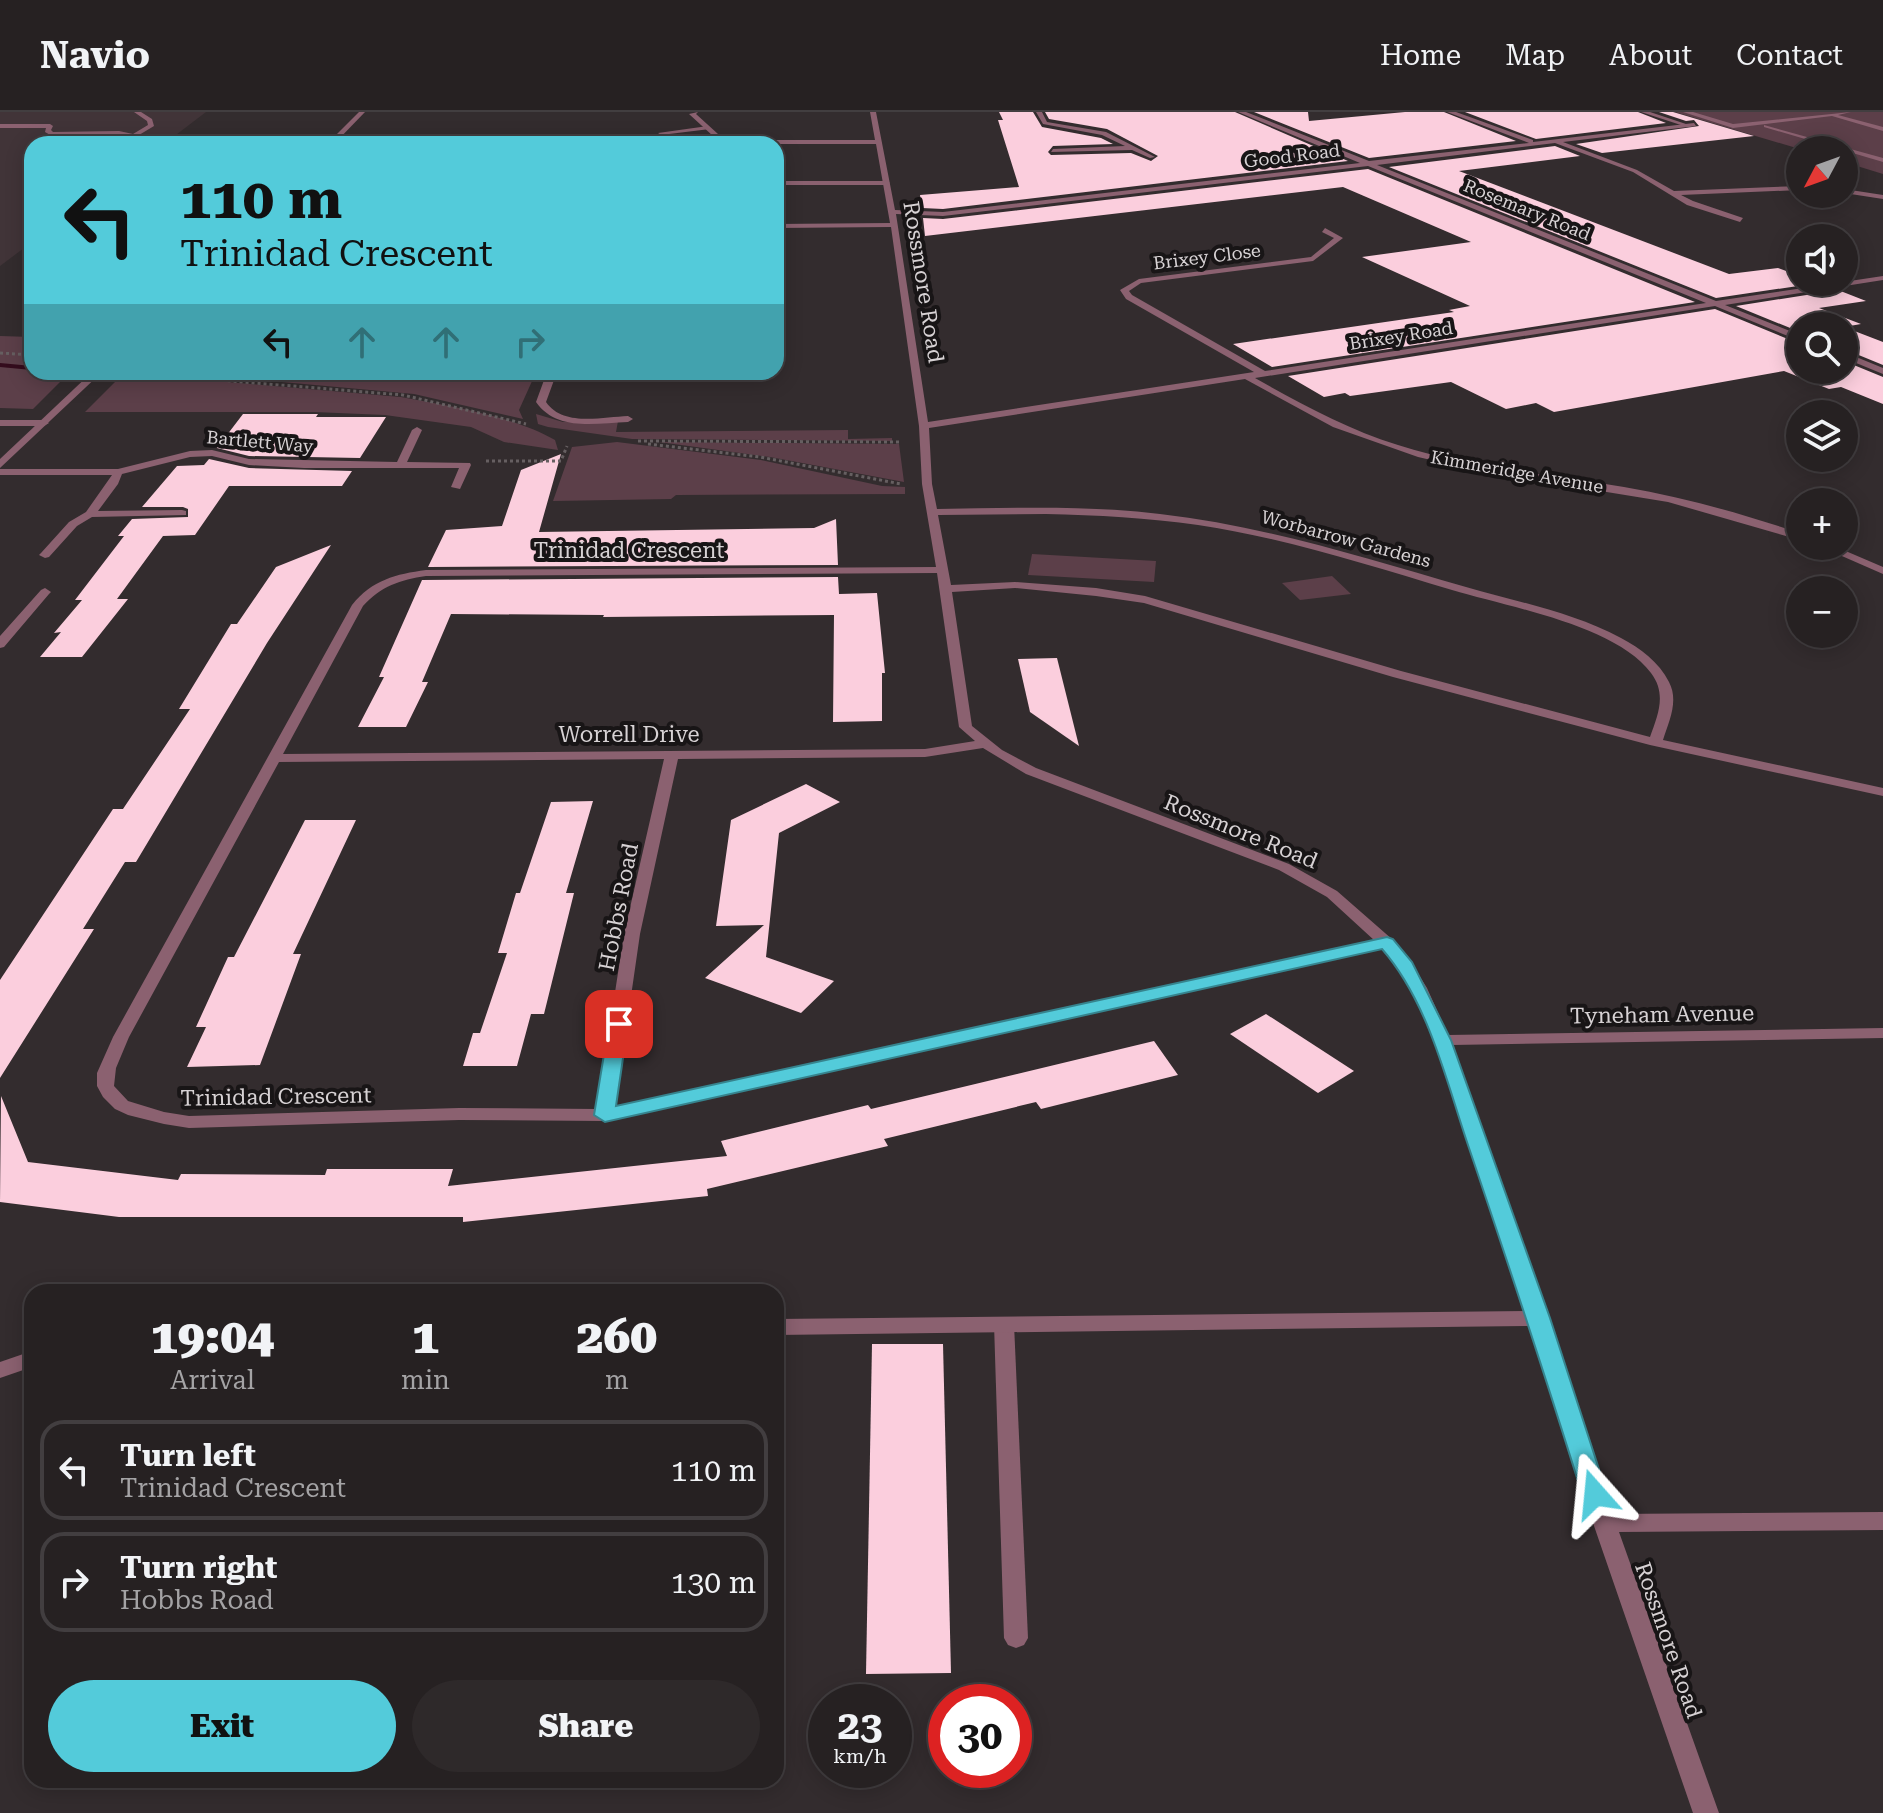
<!DOCTYPE html>
<html lang="en">
<head>
<meta charset="utf-8">
<style>
  :root { --surface:#262122; --page:#2e292a; --text:#f1f3f6; --muted:#a4a3a5; --line:#423e40; --accent:#53cbda }
  body { margin:0; font-family:"Roboto Serif",serif; background:var(--page); color:var(--text); height:100vh; display:flex; flex-direction:column; font-size:30px; white-space:nowrap }
  * { box-sizing:border-box; margin:0 }
  p { font-size:26px; color:var(--muted) }
  .icon { flex:none; width:44px; height:44px; fill:none; stroke:currentColor; stroke-width:2; stroke-linecap:round; stroke-linejoin:round }
  .map { position:relative; flex:1; overflow:hidden }
  .drawer { position:absolute; left:24px; top:1172px; width:760px; height:504px; display:flex; flex-direction:column; background:var(--surface); border-radius:24px; box-shadow:0 4px 20px #0003,0 0 0 2px var(--line) }
  .drawer>* { flex:none }
  .guide { position:absolute; left:24px; top:24px; width:760px; height:244px; border-radius:24px; box-shadow:0 4px 20px #0003,0 0 0 2px var(--line); background:#53cbda; color:#111; overflow:hidden }
  .needle { width:52px; rotate:229deg }
  .tools { position:absolute; left:1786px; top:24px; display:grid; gap:16px }
  .tools a { display:grid; place-items:center; width:72px; height:72px; border-radius:50%; background:var(--surface); box-shadow:0 4px 20px #0003,0 0 0 2px var(--line); font-size:40px }
  .speed { position:absolute; left:808px; top:1572px; display:flex; gap:16px; font-size:40px; font-weight:700; text-align:center }
  .speed>* { display:grid; place-content:center; width:104px; height:104px; border-radius:50%; background:var(--surface); box-shadow:0 4px 20px #0003,0 0 0 2px var(--line); line-height:1 }
  .speed small { font-size:20px; font-weight:400 }
  .speed .limit { border:12px solid #d22; background:#fff; color:#111 }
  .pin { position:absolute; display:grid; place-items:center; width:68px; height:68px; color:#fff; margin:-34px; border-radius:16px; box-shadow:0 4px 12px #0006 }
  .me { position:absolute; width:88px; margin:-44px; rotate:342deg; stroke-linejoin:round; filter:drop-shadow(0 0 6px #0008) }
  .turn { display:flex; align-items:center; gap:28px; height:168px; padding:0 24px; font-size:36px }
  .turn .icon { width:104px; height:104px; stroke-width:2.5 }
  .turn b { display:block; font-size:56px; line-height:68px }
  .lanes { display:flex; align-items:center; height:76px; padding:0 24px; background:#0003; justify-content:center; gap:40px; direction:ltr }
  .lanes .off { opacity:.35 }
  .eta { display:flex; justify-content:space-evenly; align-items:center; height:136px; text-align:center }
  .eta b { font-size:48px; font-weight:800; line-height:56px }
  .primary-button { display:flex; gap:16px; margin-top:auto; padding:16px 24px }
  .primary-button a { flex:1; height:92px; border-radius:48px; background:var(--accent); color:#111; font-size:32px; font-weight:800; line-height:92px; text-align:center }
  .primary-button a+a { background:var(--page); color:var(--text) }
  ul { padding:0; list-style:none }
  li { display:flex; align-items:center; gap:24px; height:100px; margin:0 16px 12px; padding:0 8px; border:4px solid var(--line); border-radius:24px }
  li div { flex:1 }
  li b { display:block; font-size:30px }
  li em { font-style:normal }
  header { display:flex; align-items:center; gap:48px; box-sizing:border-box; height:112px; padding:0 40px; background:var(--surface); border-bottom:2px solid var(--line) }
  header strong { font-size:38px }
  nav { display:flex; gap:44px; margin-inline-start:auto; font-size:28px }
  .map>svg:first-child { display:block }
  .built { fill:#413438 }
  .green { fill:#5c3f49 }
  .lines { fill:none; stroke-linecap:round; stroke-linejoin:round }
  .stream { fill:#340c1d; fill-rule:evenodd }
  .building { fill:#fbcedd }
  .path { stroke:#665f61; stroke-width:3; stroke-dasharray:3 3; stroke-linecap:butt }
  .service { fill:#8b6170; fill-rule:evenodd }
  .minor { fill:#8b6170; fill-rule:evenodd }
  .tertiary { fill:#8b6170; fill-rule:evenodd }
  .route { fill:#53cbda; stroke:#36848e; stroke-width:2 }
  .labels { text-anchor:middle; stroke-width:8; stroke-linejoin:round; paint-order:stroke }
  .far-street-label { font-size:18px; fill:#d7d2d4; stroke:#181516 }
  .street-label { font-size:22px; fill:#d7d2d4; stroke:#181516 }
</style>
</head>
<body>
<header>
<strong>Navio</strong>
<nav><a>Home</a><a>Map</a><a>About</a><a>Contact</a></nav>
</header>
<div class="map">
<svg width="1883" height="1701" viewBox="0 0 1883 1701">
  <rect width="100%" height="100%" fill="#332c2e"/>
  <!-- built -->
  <path class="built" d="M0 0H206L164 32H32V130L0 154Z"/>
  <!-- green -->
  <g class="green">
    <path d="M1675 0H1883V62L1844 50V38H1803Z"/>
    <path d="M0 224 32 225V260H70L33 297 0 296Z"/>
    <path d="M171 260H339L334 268 533 267 519 298 523 307 414 282Z"/>
    <path d="M124 261 401 285C448 294 514 304 555 328L558 338 504 330 471 315 385 303 314 300H85Z"/>
    <path d="M536 302 563 310 618 309 616 320 848 318V327L892 326V329L632 327 548 315 538 312Z"/>
    <path d="M617 330 761 348 882 374 905 375V382L676 383 671 387 553 389 572 335Z"/>
    <path d="M659 330 899 332 904 370 770 345Z"/>
    <path d="M1032 442 1156 449 1154 470 1028 463Z"/>
    <path d="M1332 464 1351 482 1300 488 1282 471Z"/>
  </g>
  <g class="lines">
    <!-- stream -->
    <path class="stream" d="M0 251 32 254V258L0 255Z"/>
  </g>
  <!-- building -->
  <g class="building">
    <path d="M999 0H1033L1042 15 1101 26 1113 32 1053 34 1048 40 1051 43 1131 41 1151 49 1158 44 1107 17 1049 7 1045 0H1235L1348 49 943 97 922 96 920 83 1019 75 998 8H1003Z"/>
    <path d="M1254 0H1308L1309 9 1405 0H1444L1516 29 1369 46Z"/>
    <path d="M1465 0H1638L1666 11 1536 27Z"/>
    <path d="M1659 0H1673L1754 24 1602 41 1576 32 1699 14 1694 8 1686 9Z"/>
    <path d="M1555 34 1580 44 1459 59 1729 162 1778 156 1800 164V170L1818 171 1716 186 1389 55Z"/>
    <path d="M1368 57 1695 190 1272 255 1233 232 1454 200 1449 198 1470 194 1362 145 1471 130 1343 75 925 124 923 106 943 107Z"/>
    <path d="M1838 178 1866 189 1819 196 1861 212 1844 215 1883 230V253L1844 237V214H1800V220L1736 194Z"/>
    <path d="M1715 197 1800 232V258H1844V249L1883 265V292L1841 275 1829 277 1784 259 1554 300 1536 291 1506 297 1451 270 1350 284 1345 281 1324 285 1288 264Z"/>
    <path d="M243 302H318L316 305H386L360 346 249 344 217 336Z"/>
    <path d="M561 342 539 420 814 416 836 407 838 453 428 455 446 418 502 414 521 358Z"/>
    <path d="M209 347 249 356 352 359 342 374H229L195 423 163 424 117 487H105H128L82 545H40L61 520 54 521 82 488H75L124 424H118L132 407 188 405V397L183 395H142L177 354 204 353Z"/>
    <path d="M331 433 267 531 136 750H125L83 817H94L0 966V868L113 697H123L190 597H179L231 512H237L276 455Z"/>
    <path d="M838 465 839 482 877 481 885 561H882V609L833 610 834 503 603 505 604 503 451 502 422 570H428L406 615H358L384 565H379L422 468Z"/>
    <path d="M1057 546 1079 634 1030 600 1018 547Z"/>
    <path d="M806 672 840 690 779 721 766 845 834 869 801 901 705 866 764 813 716 814 731 708Z"/>
    <path d="M593 689 566 781H574L544 902H531L517 954H463L473 921H480L507 841H498L516 781H520L551 690Z"/>
    <path d="M305 708H356L293 842H301L260 953 187 955 206 915H196L228 845H234Z"/>
    <path d="M1266 902 1354 959 1318 981 1230 922Z"/>
    <path d="M1154 929 1178 963 1041 997 1036 990 884 1027 888 1034 707 1077 708 1084 463 1110V1105H119L0 1090 1 984 28 1050 178 1068 181 1062 325 1063 327 1057H453L448 1074 727 1044 721 1029 868 993 871 997Z"/>
    <path d="M872 1232H943L951 1561 866 1562Z"/>
  </g>
  <g class="lines">
    <!-- path -->
    <g class="path">
      <path d="M0 241 32 243"/>
      <path d="M120 260 403 283 526 312"/>
      <path d="M638 329 900 330"/>
      <path d="M648 332 760 345 901 372"/>
      <path d="M486 349H561L567 334"/>
    </g>
    <!-- service -->
    <g class="service">
      <path d="M134 0H141L152 7 154 14 134 26 119 23 52 24 45 20 46 16H0V12H50L53 14 51 18 53 20 119 19 133 22 148 13 147 9Z"/>
      <path d="M1641 0H1650L1692 14 1687 15Z"/>
      <path d="M1683 0H1693L1733 12 1851 0 1838 3 1883 15V19L1832 4 1733 16Z"/>
      <path d="M1764 13 1883 46V50L1764 15Z"/>
      <path d="M708 14 710 17 661 23 658 21Z"/>
      <path d="M776 69H887L890 71 887 73H776Z"/>
      <path d="M0 308H44L49 311 44 314H0Z"/>
      <path d="M45 476 51 480 49 482 4 535 0 536V524L41 478Z"/>
      <path d="M1004 1205 1011 1207 1014 1212 1028 1526 1024 1533 1016 1536 1008 1533 1004 1526 994 1212 997 1207Z"/>
    </g>
    <!-- minor -->
    <g class="minor">
      <path d="M698 0 696 2 718 22 720 28H875L870 0H876L895 98 943 100 1360 51 1238 0H1246L1369 49 1529 31 1447 0H1456L1533 28V30L1694 11 1696 14 1563 30 1637 58 1674 79 1800 74V78L1681 83 1693 89 1743 106 1740 110 1687 93 1633 60 1555 31 1377 53 1716 189 1883 164V168L1725 193 1800 223V229L1715 194 1255 266C1301 292 1347 317 1398 333 1471 356 1548 362 1624 375 1684 385 1742 402 1800 421V428L1668 390 1479 359 1418 345 1333 315 1245 267 929 316 932 372 937 397C1011 396 1086 393 1160 402 1265 414 1365 446 1466 475 1518 490 1572 500 1621 526 1640 536 1659 550 1669 570 1679 589 1669 609 1663 628L1883 676V684L1650 633 1393 565 1144 491 1096 484 1015 476 952 480 972 614 1002 638 1036 656 1289 752 1337 779 1393 828 1409 847 1427 876 1448 923 1883 916V926L1452 933 1549 1206 1612 1402 1883 1400V1418L1619 1420 1719 1701H1693L1593 1411 1531 1214 776 1223V1207L1526 1199 1434 928 1411 876 1383 837 605 1009 459 1008 189 1016 164 1012 128 1003 115 997 103 985 97 974V961L113 925 352 493C372 468 396 462 426 458L936 455 922 372 919 314 891 115 776 116V112L890 111 876 32H714L713 24 689 2ZM1368 54 1706 191 1265 259 1132 183 1129 179 1141 171 1313 149 1343 126 1325 116 1322 120 1334 126 1311 145 1139 167 1120 178 1126 187 1254 260 928 310 896 102 943 104ZM1046 402C1097 403 1148 406 1198 413 1285 426 1368 453 1452 478 1508 495 1615 513 1651 561 1667 582 1658 603 1650 625L1401 559 1145 484 1096 476 1015 470 951 473 938 403ZM937 461 959 615 975 629 925 637 283 642 363 494C381 474 400 468 426 464ZM983 636 1026 662 1279 758 1327 785 1375 829 615 995 640 822 678 647 925 645ZM664 647 624 822 597 997 459 996 189 1004 164 1000 128 989 114 974 116 956 129 925 279 650Z"/>
      <path d="M1036 0H1042L1047 10 1106 20 1155 45 1150 46 1132 38 1051 40 1053 37 1125 34 1102 23 1043 12Z"/>
      <path d="M521 24 536 26 540 32 521 28 332 27Z"/>
      <path d="M1844 77 1883 83V87L1844 81Z"/>
      <path d="M1844 240 1883 256V262L1844 246Z"/>
      <path d="M547 260H557L546 290C563 315 602 305 628 304L633 307 628 310C596 311 557 320 536 290Z"/>
      <path d="M417 315 422 318 407 350 470 351 471 353 460 377 451 375 459 356H304L249 353 212 344 190 345 122 362 118 372 98 399 182 398 186 399V403L92 405 77 414 49 445 45 446 39 443 41 441 69 410 86 400 112 363H0V357H118L190 339 212 338 249 347 397 350 412 318Z"/>
      <path d="M1819 434H1834L1883 455V462Z"/>
      <path d="M32 1239V1255L0 1266V1250Z"/>
    </g>
    <!-- tertiary -->
    <g class="tertiary">
      <path d="M359 0H365L334 32H327Z"/>
      <path d="M92 260H102L0 356V347Z"/>
    </g>
  </g>
  <!-- route -->
  <path class="route" d="M1387 825 1393 827 1412 850 1451 928 1550 1206 1607 1382 1604 1389 1595 1392 1586 1389 1582 1382C1546 1266 1508 1151 1469 1036 1446 969 1429 891 1382 837L605 1010 594 1003 609 912 619 907 628 912 616 994Z"/>
  <g class="labels">
    <!-- far-street labels -->
    <g class="far-street-label">
      <text transform="translate(1292 44) rotate(-7)" y="6">Good Road</text>
      <text transform="translate(1527 98) rotate(22)" y="6">Rosemary Road</text>
      <text transform="translate(1207 145) rotate(-7)" y="6">Brixey Close</text>
      <text transform="translate(1401 224) rotate(-9)" y="6">Brixey Road</text>
      <text transform="translate(260 330) rotate(5)" y="6">Bartlett Way</text>
      <text transform="translate(1517 360) rotate(10)" y="6">Kimmeridge Avenue</text>
      <text transform="translate(1346 427) rotate(15)" y="6">Worbarrow Gardens</text>
    </g>
    <!-- street labels -->
    <g class="street-label">
      <text transform="translate(924 170) rotate(81)" y="8">Rossmore Road</text>
      <text x="629" y="446">Trinidad Crescent</text>
      <text x="629" y="630">Worrell Drive</text>
      <text transform="translate(1241 719) rotate(22)" y="8">Rossmore Road</text>
      <text transform="translate(618 795) rotate(-79)" y="8">Hobbs Road</text>
      <text transform="translate(1662 902) rotate(-1)" y="8">Tyneham Avenue</text>
      <text transform="translate(276 984) rotate(-1)" y="8">Trinidad Crescent</text>
      <text transform="translate(1669 1528) rotate(71)" y="8">Rossmore Road</text>
    </g>
  </g>
</svg>
<div class="tools">
<a><svg class="needle" viewBox="-14 -14 28 28"><path d="M0-13l5 13h-10z" fill="#e53935"/><path d="M0 13l5-13h-10z" fill="#a4a3a5"/></svg></a>
<a><svg class="icon" aria-label="sound" viewBox="0 0 24 24"><path d="M4 9h4l5-4v14l-5-4H4zM17 9q2 3 0 6"/></svg></a>
<a><svg class="icon" aria-label="search" viewBox="0 0 24 24"><circle cx="10" cy="10" r="6"/><path d="M15 15l6 6"/></svg></a>
<a><svg class="icon" aria-label="layers" viewBox="0 0 24 24"><path d="M12 4l9 5-9 5-9-5zM3 14l9 5 9-5"/></svg></a>
<a>+</a>
<a>−</a>
</div>
<div class="speed"><div>23<small>km/h</small></div><div class="limit">30</div></div>
<div class="pin" style="left:619px;top:912px;background:#d93025"><svg class="icon" aria-label="arrive" viewBox="0 0 24 24"><path d="M6 21V4h12l-3 4 3 4H6"/></svg></div>
<svg class="me" style="left:1595px;top:1382px" viewBox="-20 -20 40 40"><path d="M0-17L14 15 0 8-14 15z" fill="#53cbda" stroke="#fff" stroke-width="4"/></svg>
<div class="guide">
<div class="turn"><svg class="icon" aria-label="left" viewBox="0 0 24 24"><path d="M17 20v-9H6M10 6l-5 5 5 5"/></svg><div><b>110 m</b>Trinidad Crescent</div></div>
<div class="lanes"><svg class="icon" aria-label="left" viewBox="0 0 24 24"><path d="M17 20v-9H6M10 6l-5 5 5 5"/></svg><svg class="icon off" aria-label="ahead" viewBox="0 0 24 24"><path d="M12 20V5M6 11l6-6 6 6"/></svg><svg class="icon off" aria-label="ahead" viewBox="0 0 24 24"><path d="M12 20V5M6 11l6-6 6 6"/></svg><svg class="icon off" aria-label="right" viewBox="0 0 24 24"><path d="M7 20v-9h11M14 6l5 5-5 5"/></svg></div>
</div>
<section class="drawer">
<div class="eta">
<div><b>19:04</b><p>Arrival</p></div>
<div><b>1</b><p>min</p></div>
<div><b>260</b><p>m</p></div>
</div>
<ul>
<li><svg class="icon" aria-label="left" viewBox="0 0 24 24"><path d="M17 20v-9H6M10 6l-5 5 5 5"/></svg><div><b>Turn left</b><p>Trinidad Crescent</p></div><em>110 m</em></li>
<li><svg class="icon" aria-label="right" viewBox="0 0 24 24"><path d="M7 20v-9h11M14 6l5 5-5 5"/></svg><div><b>Turn right</b><p>Hobbs Road</p></div><em>130 m</em></li>
</ul>
<div class="primary-button"><a>Exit</a><a>Share</a></div>
</section>
</div>
</body>
</html>
